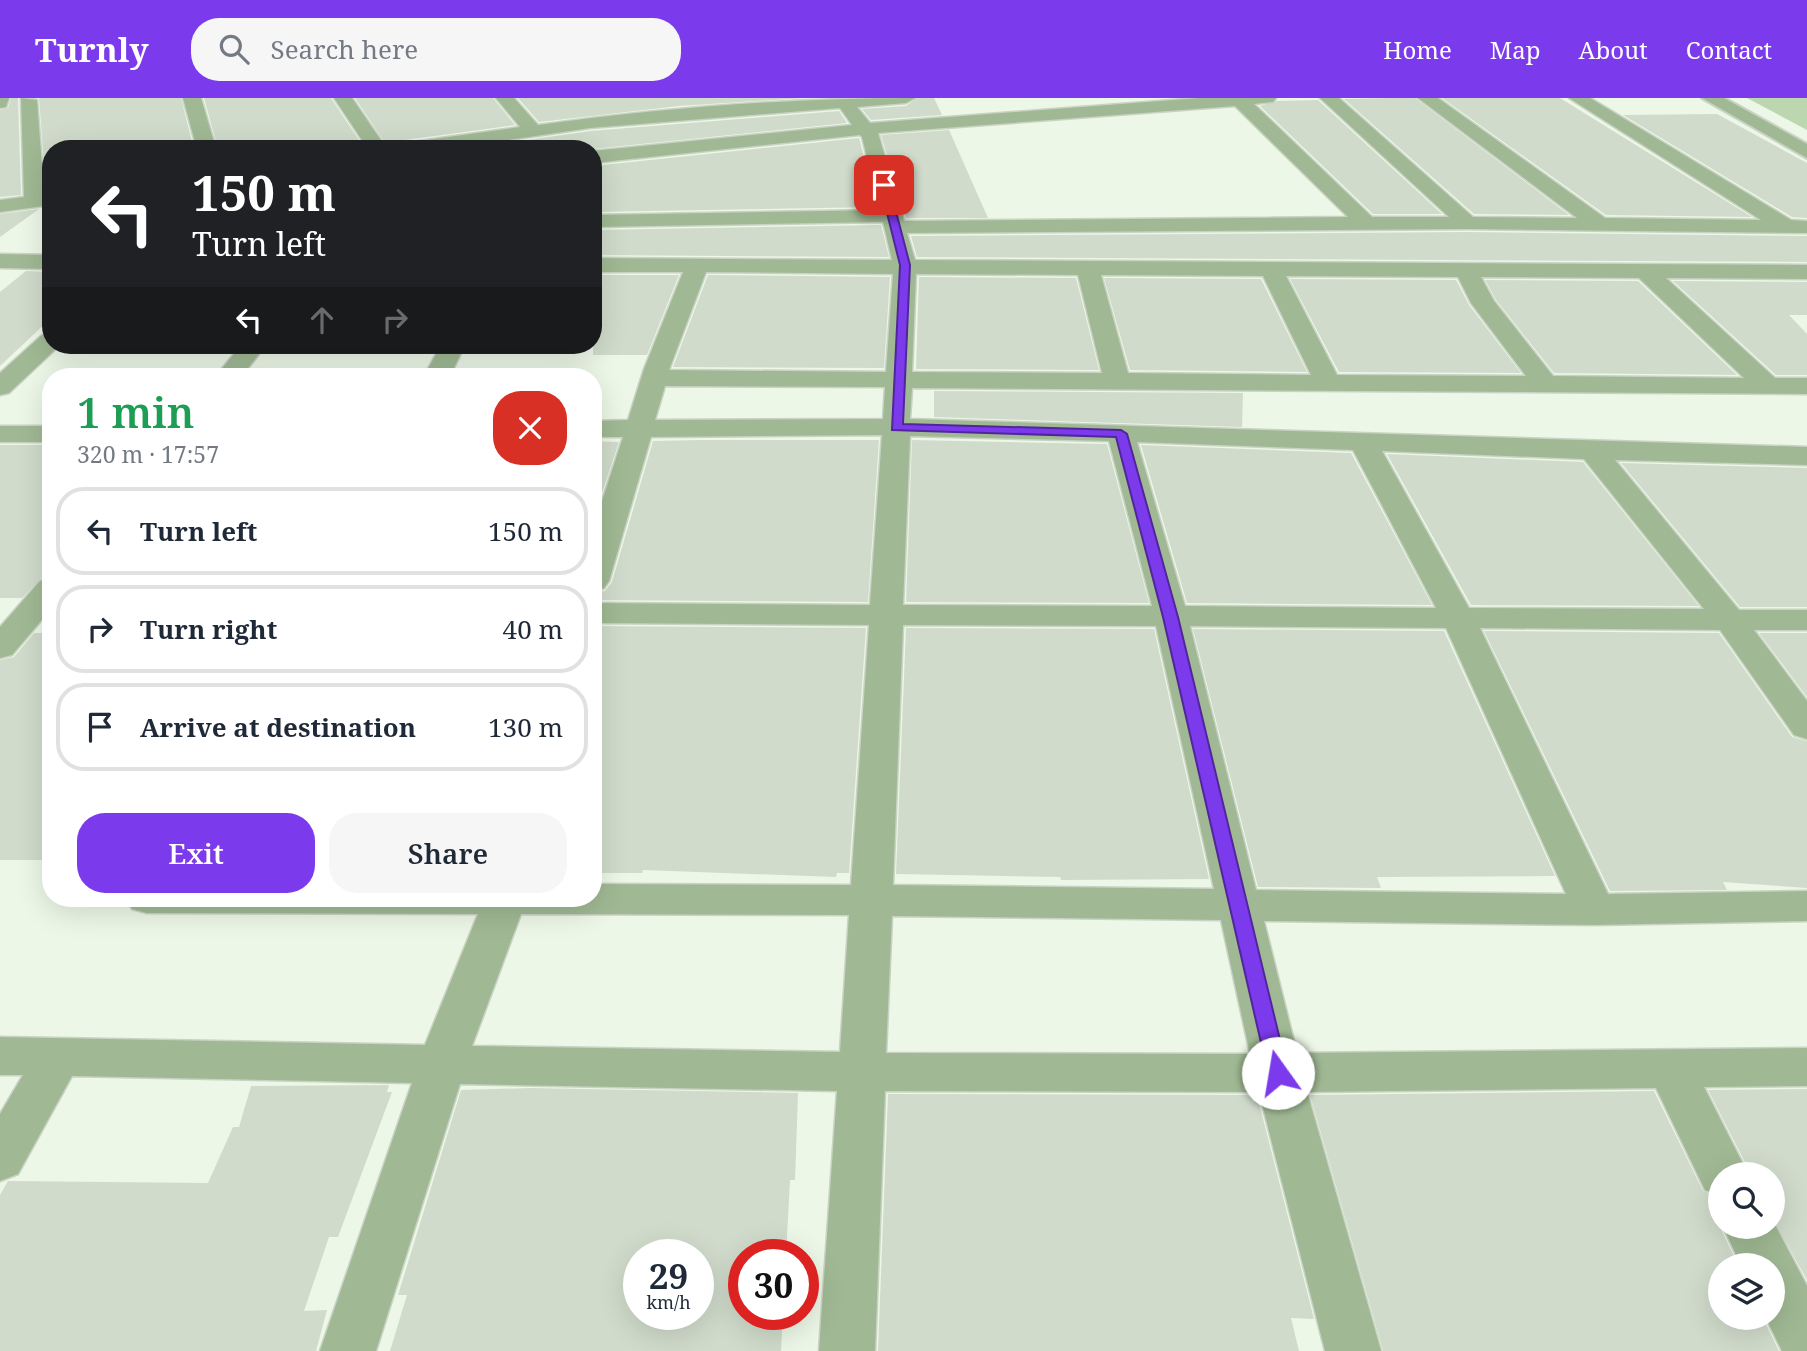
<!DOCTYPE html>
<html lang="en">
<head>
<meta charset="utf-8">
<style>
  :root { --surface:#fff; --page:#f6f6f7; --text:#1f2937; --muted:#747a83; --line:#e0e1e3; --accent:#7c3aed }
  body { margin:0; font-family:"Noto Serif",serif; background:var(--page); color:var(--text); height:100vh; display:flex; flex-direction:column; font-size:26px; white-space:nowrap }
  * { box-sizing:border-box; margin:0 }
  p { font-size:23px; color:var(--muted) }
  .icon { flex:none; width:38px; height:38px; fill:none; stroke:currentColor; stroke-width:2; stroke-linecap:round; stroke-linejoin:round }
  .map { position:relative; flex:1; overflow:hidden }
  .sheet { position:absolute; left:42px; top:270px; width:560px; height:539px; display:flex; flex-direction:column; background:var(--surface); border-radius:28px; box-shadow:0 7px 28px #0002 }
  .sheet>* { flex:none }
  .guide { position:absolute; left:42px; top:42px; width:560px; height:214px; border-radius:28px; box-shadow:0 7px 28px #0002; background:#202124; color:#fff; overflow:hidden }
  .buttons { position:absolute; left:1708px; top:1064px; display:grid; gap:14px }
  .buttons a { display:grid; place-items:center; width:77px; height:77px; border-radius:50%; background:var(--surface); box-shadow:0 7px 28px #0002; font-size:35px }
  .speed { position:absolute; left:623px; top:1141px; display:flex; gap:14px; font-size:35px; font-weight:700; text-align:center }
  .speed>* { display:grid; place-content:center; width:91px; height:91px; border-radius:50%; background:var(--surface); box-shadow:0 7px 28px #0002; line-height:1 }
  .speed small { font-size:18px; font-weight:400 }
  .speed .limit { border:10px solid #d22; background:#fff; color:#111 }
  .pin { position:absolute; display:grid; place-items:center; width:60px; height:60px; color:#fff; margin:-30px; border-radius:14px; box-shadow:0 4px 10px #0006 }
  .me { position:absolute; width:77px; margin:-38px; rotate:347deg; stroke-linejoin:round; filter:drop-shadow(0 0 5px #0008) }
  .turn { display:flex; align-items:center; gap:24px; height:147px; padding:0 35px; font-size:32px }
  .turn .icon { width:91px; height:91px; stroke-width:2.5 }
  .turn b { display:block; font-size:49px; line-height:60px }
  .lanes { display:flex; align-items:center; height:66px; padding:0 35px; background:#0003; justify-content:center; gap:35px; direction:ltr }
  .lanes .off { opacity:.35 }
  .round { display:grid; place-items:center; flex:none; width:74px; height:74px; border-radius:28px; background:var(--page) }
  .head { display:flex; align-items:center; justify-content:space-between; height:119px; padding:0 35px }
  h1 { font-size:42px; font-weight:600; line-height:52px; color:#1e9e55 }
  .cta { display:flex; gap:14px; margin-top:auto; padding:14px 35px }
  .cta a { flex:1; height:80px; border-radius:28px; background:var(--accent); color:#fff; font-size:28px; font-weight:600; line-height:80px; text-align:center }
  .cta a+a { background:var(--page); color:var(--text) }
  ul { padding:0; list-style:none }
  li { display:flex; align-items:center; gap:21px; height:88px; margin:0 14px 10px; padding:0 21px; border:4px solid var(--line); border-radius:28px }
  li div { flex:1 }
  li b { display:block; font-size:26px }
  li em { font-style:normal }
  header { display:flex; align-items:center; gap:42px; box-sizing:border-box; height:98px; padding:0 35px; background:var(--accent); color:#fff }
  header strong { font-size:33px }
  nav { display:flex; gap:38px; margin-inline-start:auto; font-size:24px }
  .search { width:490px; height:63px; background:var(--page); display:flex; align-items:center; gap:18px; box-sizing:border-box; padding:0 24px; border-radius:28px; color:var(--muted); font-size:26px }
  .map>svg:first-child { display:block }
  .green { fill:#bcd6b0 }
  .building { fill:#d0dbcb; fill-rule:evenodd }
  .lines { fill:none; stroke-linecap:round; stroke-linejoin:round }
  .minor-casing { stroke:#c9d3c4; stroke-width:3 }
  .tertiary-casing { stroke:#c9d3c4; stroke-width:4 }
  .minor { fill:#a0b994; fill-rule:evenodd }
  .tertiary { fill:#a0b994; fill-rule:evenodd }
  .route { fill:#7c3aed; stroke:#51269a; stroke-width:2 }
</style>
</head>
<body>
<header>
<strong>Turnly</strong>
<div class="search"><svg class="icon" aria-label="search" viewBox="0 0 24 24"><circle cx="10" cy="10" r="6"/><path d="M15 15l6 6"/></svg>Search here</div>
<nav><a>Home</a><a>Map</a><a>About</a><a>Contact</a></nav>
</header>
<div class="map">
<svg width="1807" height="1253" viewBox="0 0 1807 1253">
  <rect width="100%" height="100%" fill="#ecf7e7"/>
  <!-- green -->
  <path class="green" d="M1747 0H1807V32Z"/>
  <!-- building -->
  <g class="building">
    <path d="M11 0H18L21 97 0 99V12L8 10Z"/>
    <path d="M39 0H181L193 48 51 51V92L46 93Z"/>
    <path d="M204 0H331L365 51H218Z"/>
    <path d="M355 0H493L515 27 405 42 389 51Z"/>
    <path d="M518 0H804L679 8 539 24Z"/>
    <path d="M917 0H934L942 17 871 22 862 11 906 8Z"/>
    <path d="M1391 0H1415L1569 117 1474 116 1344 1Z"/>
    <path d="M1442 0H1560L1752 119 1606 117Z"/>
    <path d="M1318 2 1442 116H1373L1260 8 1277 3Z"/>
    <path d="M839 13 847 25 592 51H467L590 33Z"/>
    <path d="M1717 16 1807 65V120L1792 119 1623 17Z"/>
    <path d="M949 32 988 120H906L881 37Z"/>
    <path d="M859 40 877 109 593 114V68Z"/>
    <path d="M39 111 0 139V116Z"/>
    <path d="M881 127 889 159 593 157V132Z"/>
    <path d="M1468 134 1807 138V164L917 159 911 138Z"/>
    <path d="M26 173 51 174V220L0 268V194Z"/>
    <path d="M593 177H679L647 257H593Z"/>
    <path d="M708 177 890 179 884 270 673 269Z"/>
    <path d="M919 179 1076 180 1099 272 916 271Z"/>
    <path d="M1104 180 1261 181 1307 274 1130 272Z"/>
    <path d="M1290 181 1456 182 1469 207 1521 275 1339 274Z"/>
    <path d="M1485 182 1638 183 1737 277 1554 275 1496 202Z"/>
    <path d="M1673 183 1807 184V217H1789L1807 236V277H1776Z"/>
    <path d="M934 293 1243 295 1242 329 934 319Z"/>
    <path d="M700 342H879L868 504 593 502V495L605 493 612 484 653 343Z"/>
    <path d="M912 342 1107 346 1149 505 906 504Z"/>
    <path d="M593 343 619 344 593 422Z"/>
    <path d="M0 347H51V471L22 500H0Z"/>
    <path d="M1141 347 1351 355 1432 507 1187 505Z"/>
    <path d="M1387 356 1583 364 1699 508 1471 507Z"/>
    <path d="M1621 365 1807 370V509H1740Z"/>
    <path d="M593 528 866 530 849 775H837L836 779 643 772 642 775H593Z"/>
    <path d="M906 530 1154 531 1209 781 1061 782 1060 779 896 776Z"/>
    <path d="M1193 531 1444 533 1555 778 1377 779 1381 790 1258 789Z"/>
    <path d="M1484 533 1719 535 1792 639 1807 643V790L1723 784 1727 792 1610 793Z"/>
    <path d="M34 535H51V762H0V562L14 559Z"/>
    <path d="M1759 535H1807V599Z"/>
    <path d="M389 987 387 994H392L338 1139H329L304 1213 327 1212 316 1253H0V1097L8 1083 208 1085 233 1029H239L251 988Z"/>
    <path d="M530 990 798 995 795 1082H790L786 1157H744V1216H783L781 1253H390L407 1197H398L461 992ZM639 1157H698V1216H639Z"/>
    <path d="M1807 991V1182L1773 1121V1076H1751L1708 992Z"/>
    <path d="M1654 993 1703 1093 1720 1099V1129L1738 1167H1720V1220H1763L1779 1253H1383L1310 997Z"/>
    <path d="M888 996 1257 997 1314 1221 1291 1220 1299 1253H878Z"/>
  </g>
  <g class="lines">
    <defs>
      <g id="minor">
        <path d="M0 0H9L6 9 0 10Z"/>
        <path d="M21 0 37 2 44 96 51 95V107L0 114V102L24 99Z"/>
        <path d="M183 0H201L216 51H197Z"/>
        <path d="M334 0H352L387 51H368Z"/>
        <path d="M496 0H514L538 27C662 10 790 0 915 0L906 5 857 9 870 25 1199 0H1276L1273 4 1254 6 1372 119H1449L1320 0H1339L1473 119 1577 120 1418 0H1438L1605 120 1761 122 1569 0H1590L1791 122 1807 123V135L1468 131 907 135 915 162 1807 167V181L1666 180 1775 280H1807V296L912 290 910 321 1807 349V367L1615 362 1739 512H1807V532H1754L1807 603V641L1794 637 1720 532 1480 530 1608 796 1807 793V823L1594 827 1264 823 1297 955 1807 950V988L1704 989 1748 1076H1720V1097L1705 1092 1656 990 1307 994 1381 1253H1325L1259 994 885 993 875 1253H819L837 993 460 986 376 1253H320L412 985 72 978 18 1076 0 1083V1016L23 977H0V939L425 947 478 816 147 815 132 811 126 800H593V786L851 787 869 527 593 525V505L870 507 882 337 651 339 609 483 604 490 593 493V431L623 339H593V323L628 322 644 271 683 174H593V160L892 162 883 124 593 129V117L880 112 862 39 860 37 593 65V53L852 27 840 10 590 30 447 51H396L405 45 520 29ZM1235 8 1348 119 904 123 878 35ZM706 174 893 176 886 274 669 272ZM916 176 1078 177 1102 275 912 274ZM1101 177 1263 178 1311 277 1128 275ZM1286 178 1458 179 1471 205 1526 278 1337 277ZM1481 179 1639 180 1744 280 1553 278 1494 203ZM665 288 885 289 883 321 655 322ZM910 338 1109 343 1152 508 903 507ZM1137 344 1353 352 1436 510 1185 508ZM1382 353 1584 361 1704 511 1469 510ZM903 527 1156 528 1214 791 893 787ZM1190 528 1446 530 1566 796 1256 792ZM521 816 849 817 840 954 472 948ZM892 818 1221 822 1250 956 886 955Z"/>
        <path d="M0 156 51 157V171L0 170Z"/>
        <path d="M51 235V247H60L9 295 0 297V275L42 237Z"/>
        <path d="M241 247H266L242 278H216Z"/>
        <path d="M441 247H465L450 278H424Z"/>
        <rect x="0" y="328" width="51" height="16"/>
        <path d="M51 480V511L12 557 0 560V529L40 483Z"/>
        <path d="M1773 1123 1807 1188V1253H1782L1766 1220H1773V1167H1741L1723 1129H1773Z"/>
      </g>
      <path id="tertiary" d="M1702 0H1724L1807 46V60Z"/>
    </defs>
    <!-- minor casing -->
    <use href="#minor" class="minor-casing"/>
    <!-- tertiary casing -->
    <use href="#tertiary" class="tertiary-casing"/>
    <!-- minor -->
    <use href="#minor" class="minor"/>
    <!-- tertiary -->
    <use href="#tertiary" class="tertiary"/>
  </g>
  <!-- route -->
  <path class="route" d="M884 85 889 87 910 167 903 326 1121 332 1127 336 1178 519 1288 975 1285 981 1278 984 1271 981 1268 975 1163 519 1116 339 892 332 900 167 880 87Z"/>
</svg>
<div class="buttons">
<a><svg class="icon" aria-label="search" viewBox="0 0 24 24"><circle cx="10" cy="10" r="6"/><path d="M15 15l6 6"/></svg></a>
<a><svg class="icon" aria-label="layers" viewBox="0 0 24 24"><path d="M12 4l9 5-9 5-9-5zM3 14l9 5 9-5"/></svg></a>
</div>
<div class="speed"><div>29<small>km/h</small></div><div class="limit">30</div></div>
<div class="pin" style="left:884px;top:87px;background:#d93025"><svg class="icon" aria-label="arrive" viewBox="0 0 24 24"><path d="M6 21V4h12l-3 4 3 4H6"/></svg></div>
<svg class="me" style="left:1278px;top:975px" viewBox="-20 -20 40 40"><circle r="19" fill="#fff"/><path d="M0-13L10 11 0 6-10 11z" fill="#7c3aed"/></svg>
<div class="guide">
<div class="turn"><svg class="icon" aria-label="left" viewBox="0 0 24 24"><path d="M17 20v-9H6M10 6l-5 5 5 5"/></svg><div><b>150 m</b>Turn left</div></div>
<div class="lanes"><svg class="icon" aria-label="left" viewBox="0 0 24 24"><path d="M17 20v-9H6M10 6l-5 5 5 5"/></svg><svg class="icon off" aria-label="ahead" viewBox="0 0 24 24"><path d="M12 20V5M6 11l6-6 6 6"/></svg><svg class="icon off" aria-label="right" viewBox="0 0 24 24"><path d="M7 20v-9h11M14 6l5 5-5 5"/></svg></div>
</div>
<section class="sheet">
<div class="head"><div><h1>1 min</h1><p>320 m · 17:57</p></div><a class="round" style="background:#d93025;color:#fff"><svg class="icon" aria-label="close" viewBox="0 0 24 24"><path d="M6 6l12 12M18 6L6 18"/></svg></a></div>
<ul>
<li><svg class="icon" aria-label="left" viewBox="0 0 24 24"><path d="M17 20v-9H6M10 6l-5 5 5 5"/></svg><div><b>Turn left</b></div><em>150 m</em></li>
<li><svg class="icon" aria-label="right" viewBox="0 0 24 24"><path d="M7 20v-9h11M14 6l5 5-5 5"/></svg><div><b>Turn right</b></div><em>40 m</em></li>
<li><svg class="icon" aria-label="arrive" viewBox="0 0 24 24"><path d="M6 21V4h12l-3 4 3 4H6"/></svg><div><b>Arrive at destination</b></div><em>130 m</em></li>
</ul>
<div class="cta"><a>Exit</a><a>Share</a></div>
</section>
</div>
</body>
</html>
